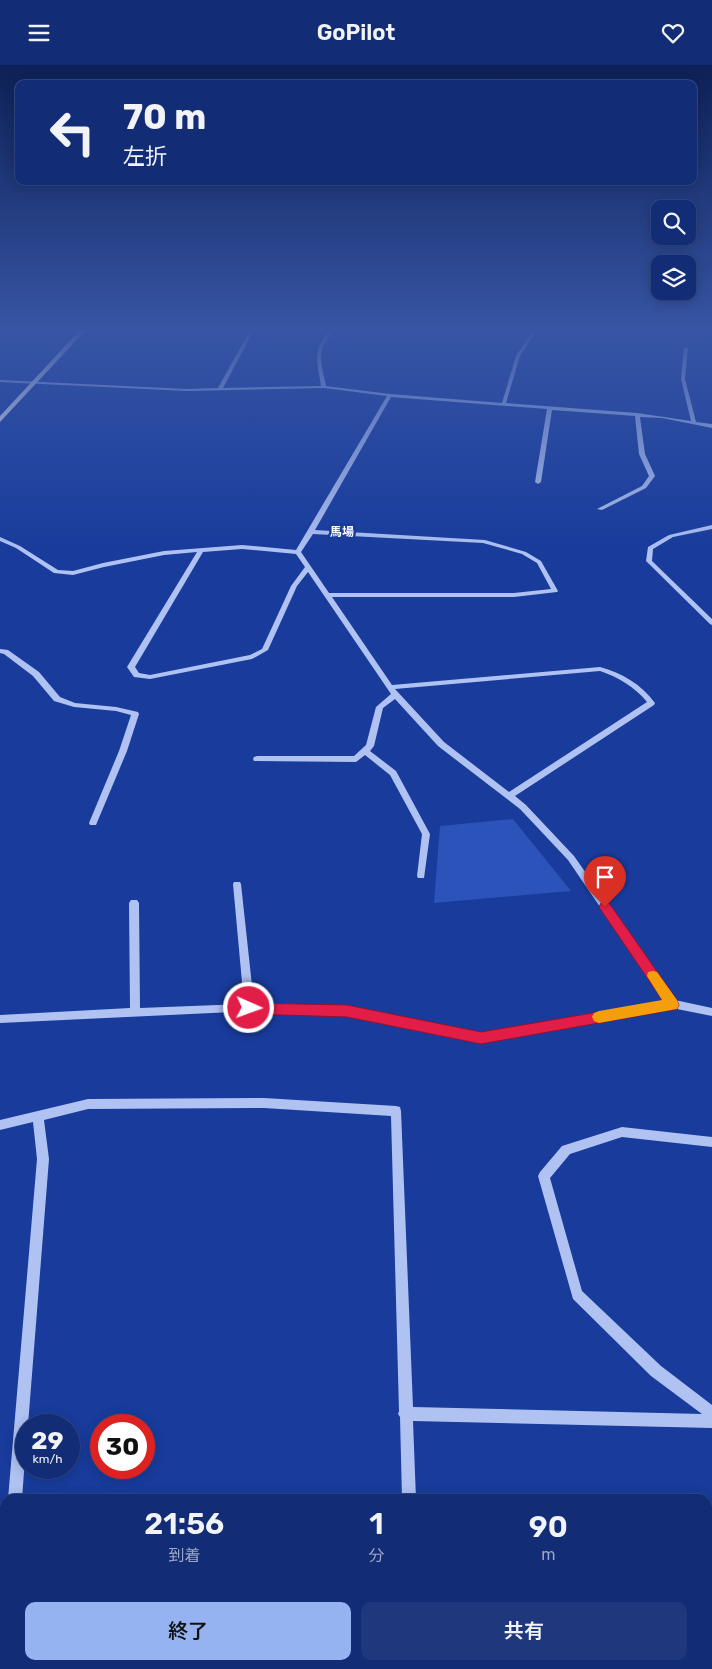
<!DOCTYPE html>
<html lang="ja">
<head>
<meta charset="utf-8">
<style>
  :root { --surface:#122c75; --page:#1f387d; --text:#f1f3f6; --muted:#9ca7c5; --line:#314887; --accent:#95b2f1 }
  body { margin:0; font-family:Rubik,"Noto Sans JP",sans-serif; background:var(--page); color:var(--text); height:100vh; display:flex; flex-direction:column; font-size:19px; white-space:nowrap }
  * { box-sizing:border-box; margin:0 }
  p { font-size:16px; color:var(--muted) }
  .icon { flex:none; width:28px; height:28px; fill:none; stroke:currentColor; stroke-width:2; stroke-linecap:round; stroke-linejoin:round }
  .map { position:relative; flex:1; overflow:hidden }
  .panel { position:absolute; left:0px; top:1429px; width:712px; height:176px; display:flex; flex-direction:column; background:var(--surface); border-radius:15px 15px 0 0; box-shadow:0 2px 12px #0003,0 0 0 1px var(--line) }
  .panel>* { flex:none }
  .top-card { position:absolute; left:15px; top:15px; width:682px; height:105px; border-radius:10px; box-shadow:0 2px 12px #0003,0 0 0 1px var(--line); background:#122c75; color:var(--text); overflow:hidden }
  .controls { position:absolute; left:651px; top:135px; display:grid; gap:10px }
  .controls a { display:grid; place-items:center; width:45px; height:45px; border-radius:10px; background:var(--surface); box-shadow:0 2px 12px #0003,0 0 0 1px var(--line); font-size:25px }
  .speed { position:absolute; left:15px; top:1349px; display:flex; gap:10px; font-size:25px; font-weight:700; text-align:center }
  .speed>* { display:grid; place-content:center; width:65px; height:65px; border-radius:50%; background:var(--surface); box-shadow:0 2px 12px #0003,0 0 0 1px var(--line); line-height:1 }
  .speed small { font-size:12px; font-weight:400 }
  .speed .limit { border:8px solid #d22; background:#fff; color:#111 }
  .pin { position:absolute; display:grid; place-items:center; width:42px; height:42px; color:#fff; margin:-51px -21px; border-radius:50% 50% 50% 0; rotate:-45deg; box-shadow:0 0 5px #0007 }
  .pin .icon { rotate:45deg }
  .me { position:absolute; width:55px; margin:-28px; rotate:92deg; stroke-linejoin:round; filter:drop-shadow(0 0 4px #0008) }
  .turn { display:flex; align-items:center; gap:18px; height:105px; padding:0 25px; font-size:22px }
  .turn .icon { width:65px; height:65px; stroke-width:2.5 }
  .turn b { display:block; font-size:35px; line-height:42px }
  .eta { display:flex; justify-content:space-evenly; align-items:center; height:85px; text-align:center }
  .eta b { font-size:30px; font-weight:600; line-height:35px }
  .primary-button { display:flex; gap:10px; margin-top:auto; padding:10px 25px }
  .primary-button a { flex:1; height:58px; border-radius:10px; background:var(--accent); color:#111; font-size:20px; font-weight:600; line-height:58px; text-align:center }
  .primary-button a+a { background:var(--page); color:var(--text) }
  header { display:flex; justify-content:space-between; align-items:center; height:65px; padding:0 25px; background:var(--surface); font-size:22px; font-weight:600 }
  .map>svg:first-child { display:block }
  .green { fill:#2c53b9 }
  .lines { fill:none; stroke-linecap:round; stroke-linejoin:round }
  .minor { fill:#afc2f2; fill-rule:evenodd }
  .major { fill:#fafbff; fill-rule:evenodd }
  .route { fill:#e11d48; stroke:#92132f }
  .slow { fill:#f59e0b }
  .labels { text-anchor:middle; stroke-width:5; stroke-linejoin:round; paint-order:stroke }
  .far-quarter-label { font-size:12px; font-weight:bold; fill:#fff; stroke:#183b9c }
</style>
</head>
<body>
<header><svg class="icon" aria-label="menu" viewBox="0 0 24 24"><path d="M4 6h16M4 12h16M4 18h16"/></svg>GoPilot<svg class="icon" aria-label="heart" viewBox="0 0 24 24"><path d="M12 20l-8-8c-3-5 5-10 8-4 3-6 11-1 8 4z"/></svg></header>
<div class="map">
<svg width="712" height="1604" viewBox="0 0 712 1604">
  <rect width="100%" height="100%" fill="#183b9c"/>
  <!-- green -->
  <path class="green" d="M513 754 571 826 434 838 440 761Z"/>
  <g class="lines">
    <!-- minor -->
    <g class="minor">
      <path d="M250 265H254L223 323 321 321C317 295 312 287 330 265H334C331 270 326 275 323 281 318 294 324 308 326 321L390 329 502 338 516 291 533 265H537L520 291 506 338 637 348 691 356 681 314 684 283 686 282 688 283 685 314 696 357 712 359V363L662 353 640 352 645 389 655 411 646 423 602 445 597 444 642 421 649 411 639 389 635 351 552 345 541 417 538 419 535 417 547 344 391 332 315 465 485 475 526 487 541 496 558 526 557 527 514 532H332L392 620 600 602C622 608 641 619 655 638L654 640 515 731 526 740 574 791 675 935 712 943V951L672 943 481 978 347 950 233 947 0 958V950L130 943 129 838 131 835H137L139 838 140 943 244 939 233 819 234 817H240L241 819 254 939 347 942 481 968 664 936 568 795 520 744 438 681 395 634 383 643 374 681 370 686 396 706 430 769 424 813H418L417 811 422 769 390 710 365 690 356 697 254 696 253 694 254 692 257 691H354L366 680 376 642 391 629 308 507 297 521 268 585 252 594 150 614 134 612 127 602 197 487 164 490 104 502 73 510 54 508 16 483 0 476V472L20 481 58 505 73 506 103 498 164 486 242 480 296 485 387 331 324 323 187 326 0 317V315L187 324 218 323ZM313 469 483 478 522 489 537 498 551 524 514 528H329L301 487ZM242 484 296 489 305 502 291 521 262 584 250 590 150 610 139 608 135 602 203 487ZM600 606C618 612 635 622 647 637L509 727 444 677 395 624Z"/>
      <path d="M669 265H674L678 267 676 268Z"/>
      <path d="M712 460V464L673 472 653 484 652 496 712 554V560L710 559 646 496 648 482 669 470Z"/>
      <path d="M0 584 8 585 39 607 60 632 75 638 116 642 138 647 139 649 127 686 96 760H90L89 758 119 686 131 650 116 646 74 642 54 636 33 611 4 589 0 588Z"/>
      <path d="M264 1033 396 1041 400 1042 401 1046 413 1342 702 1349 651 1311 573 1234 538 1111 540 1107 562 1081 622 1062 712 1072V1082L622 1072 570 1089 550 1113 582 1226 661 1301 712 1340V1363L413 1356 416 1434H402L400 1352 398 1349 399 1346 391 1051 264 1043 88 1044 44 1055 49 1094 28 1360H26V1380L22 1434H8L37 1094 33 1057 0 1065V1055L88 1034Z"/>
      <path d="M5 1547V1600H9V1604H0V1549Z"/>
      <path d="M406 1600H422L423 1604H407Z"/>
    </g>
    <!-- major -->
    <path class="major" d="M80 265H86L0 357V351Z"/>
  </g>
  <!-- sky -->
  <linearGradient id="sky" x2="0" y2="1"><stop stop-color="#0d2056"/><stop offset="0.54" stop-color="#3755a4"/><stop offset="1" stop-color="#3755a4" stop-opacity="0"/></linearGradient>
  <rect width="712" height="489" fill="url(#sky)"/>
  <!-- route -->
  <path class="route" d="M605 837 609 838 677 935 679 940 677 944 481 979 347 952 249 949 245 947 243 943 245 939 249 938 347 940 481 967 663 936 601 845 599 842 601 838Z"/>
  <!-- slow -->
  <path class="slow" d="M653 906 657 907 677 935 679 940 677 944 599 958 594 956 592 952 594 948 599 946 662 935 647 911 648 907Z"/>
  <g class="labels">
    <!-- far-quarter labels -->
    <g class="far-quarter-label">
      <text x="342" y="471">馬場</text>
    </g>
  </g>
</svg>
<div class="controls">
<a><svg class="icon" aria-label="search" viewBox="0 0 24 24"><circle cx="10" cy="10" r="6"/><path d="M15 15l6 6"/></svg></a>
<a><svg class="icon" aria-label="layers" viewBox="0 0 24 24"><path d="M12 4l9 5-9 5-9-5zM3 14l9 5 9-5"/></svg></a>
</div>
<div class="speed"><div>29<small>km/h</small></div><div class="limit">30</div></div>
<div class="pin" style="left:605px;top:842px;background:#d93025"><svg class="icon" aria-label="arrive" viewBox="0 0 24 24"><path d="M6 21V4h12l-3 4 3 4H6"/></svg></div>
<svg class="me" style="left:249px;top:943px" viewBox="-20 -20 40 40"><circle r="17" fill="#e11d48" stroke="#fff" stroke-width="3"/><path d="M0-11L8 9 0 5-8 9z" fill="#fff"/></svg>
<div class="top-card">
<div class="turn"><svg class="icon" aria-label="left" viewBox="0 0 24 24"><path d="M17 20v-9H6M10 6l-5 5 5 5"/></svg><div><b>70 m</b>左折</div></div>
</div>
<section class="panel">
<div class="eta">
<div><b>21:56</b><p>到着</p></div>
<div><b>1</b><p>分</p></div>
<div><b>90</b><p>m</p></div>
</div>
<div class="primary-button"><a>終了</a><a>共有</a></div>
</section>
</div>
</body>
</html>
